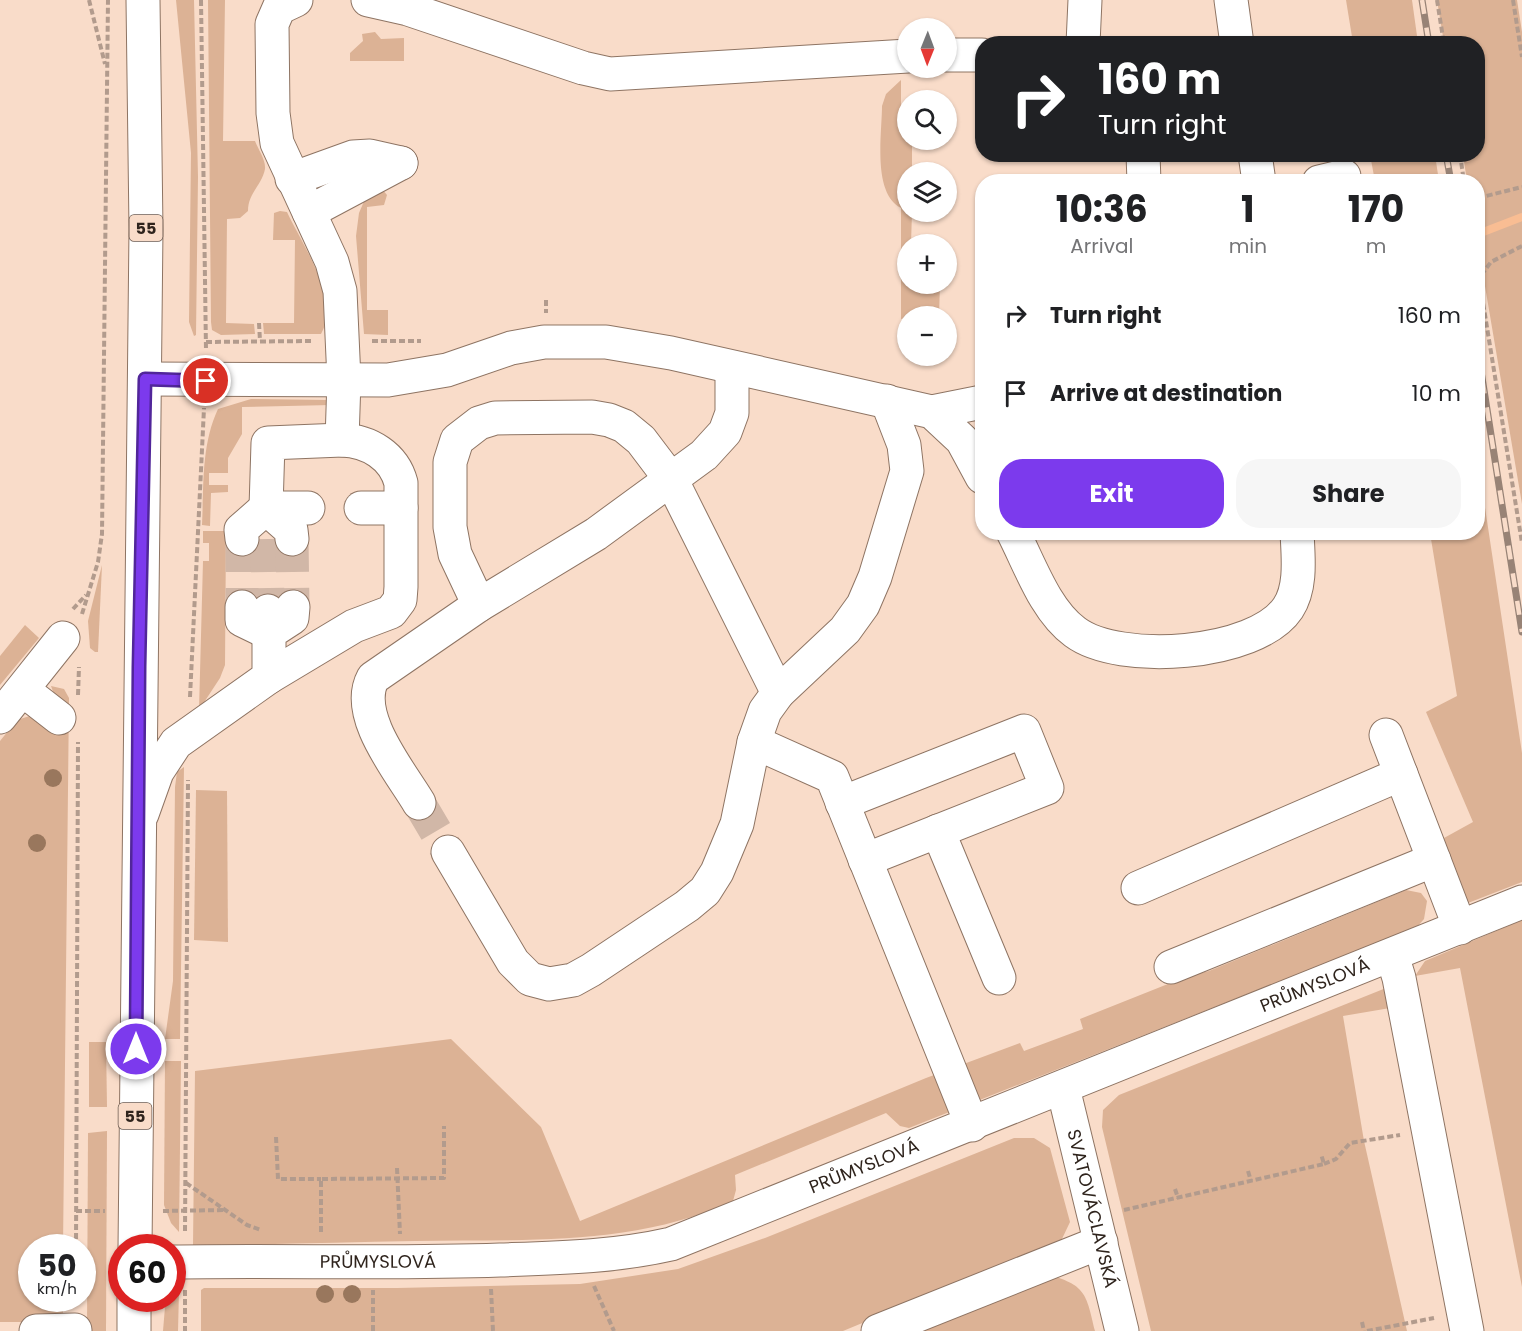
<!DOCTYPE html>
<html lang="en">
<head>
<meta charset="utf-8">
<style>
  :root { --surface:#fff; --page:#f6f6f6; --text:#202124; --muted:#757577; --accent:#7c3aed }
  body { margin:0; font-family:Poppins,sans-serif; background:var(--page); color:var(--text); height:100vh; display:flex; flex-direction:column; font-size:22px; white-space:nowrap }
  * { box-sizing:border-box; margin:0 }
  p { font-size:20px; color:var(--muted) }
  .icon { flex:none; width:33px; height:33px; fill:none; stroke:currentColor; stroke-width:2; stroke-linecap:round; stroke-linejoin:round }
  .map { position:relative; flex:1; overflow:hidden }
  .sheet { position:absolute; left:975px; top:174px; width:510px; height:366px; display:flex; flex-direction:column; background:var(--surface); border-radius:24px; box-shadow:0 2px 4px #0004 }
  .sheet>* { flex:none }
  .hud { position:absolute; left:975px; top:36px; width:510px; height:126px; border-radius:24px; box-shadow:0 2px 4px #0004; background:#202124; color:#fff; overflow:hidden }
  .needle { width:39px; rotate:181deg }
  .buttons { position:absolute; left:897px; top:18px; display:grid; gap:12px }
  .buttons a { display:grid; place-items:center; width:60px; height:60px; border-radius:50%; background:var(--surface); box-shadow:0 2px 4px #0004; font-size:30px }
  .speed { position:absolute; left:18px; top:1234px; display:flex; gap:12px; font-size:30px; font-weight:700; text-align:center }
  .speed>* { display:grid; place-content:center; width:78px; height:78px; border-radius:50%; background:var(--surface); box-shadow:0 2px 4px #0004; line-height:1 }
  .speed small { font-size:15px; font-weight:400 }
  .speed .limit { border:9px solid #d22; background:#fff; color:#111 }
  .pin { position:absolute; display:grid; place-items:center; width:51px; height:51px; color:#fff; margin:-26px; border:3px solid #fff; border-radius:50%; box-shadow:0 2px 6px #0007 }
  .me { position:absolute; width:66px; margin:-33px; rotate:0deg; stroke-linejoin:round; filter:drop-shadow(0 0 4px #0008) }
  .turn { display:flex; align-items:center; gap:21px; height:126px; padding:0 24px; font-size:27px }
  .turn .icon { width:78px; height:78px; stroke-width:2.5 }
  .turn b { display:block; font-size:42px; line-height:51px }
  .eta { display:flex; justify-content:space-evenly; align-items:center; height:102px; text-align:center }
  .eta b { font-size:36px; font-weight:700; line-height:42px }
  .action { display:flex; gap:12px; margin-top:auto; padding:12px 24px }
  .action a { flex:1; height:69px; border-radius:24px; background:var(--accent); color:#fff; font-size:24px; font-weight:700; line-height:69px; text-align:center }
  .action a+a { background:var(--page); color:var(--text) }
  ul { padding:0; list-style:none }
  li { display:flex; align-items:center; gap:18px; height:78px; padding:0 24px }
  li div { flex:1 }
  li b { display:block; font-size:22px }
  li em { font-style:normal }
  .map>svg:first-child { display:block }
  .green { fill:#dcb295 }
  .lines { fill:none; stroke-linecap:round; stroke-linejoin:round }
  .stream { stroke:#f9bd93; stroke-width:8 }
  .minor-tunnel { stroke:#d1b7a7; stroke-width:33; stroke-dasharray:33 16; stroke-linecap:butt }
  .minor-casing { stroke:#8e7463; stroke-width:35 }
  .major-casing { stroke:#8e7463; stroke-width:35 }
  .path { stroke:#b29b8d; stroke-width:4; stroke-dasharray:6 3; stroke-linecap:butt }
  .minor { stroke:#fff; stroke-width:33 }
  .major { stroke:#fff; stroke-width:33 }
  .rail-casing { stroke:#988376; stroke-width:7 }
  .rail { stroke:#f9dcc9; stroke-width:4.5; stroke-dasharray:14; stroke-linecap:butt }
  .tree { fill:#99775d }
  .route-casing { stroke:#51269a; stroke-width:15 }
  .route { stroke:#7c3aed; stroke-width:10 }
  .labels { text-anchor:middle; stroke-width:6; stroke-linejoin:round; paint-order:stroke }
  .shield { fill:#f9dcc9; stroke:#6c5b51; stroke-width:1.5 }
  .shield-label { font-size:16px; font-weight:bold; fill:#2f241d }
  .street-label { font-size:18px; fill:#2f241d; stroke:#f9dcc9 }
</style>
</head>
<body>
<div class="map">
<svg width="1522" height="1331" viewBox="0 0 1522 1331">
  <rect width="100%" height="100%" fill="#f9dcc9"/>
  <!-- green -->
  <g class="green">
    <path d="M176 0H194L198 177 196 335 194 336 189 322 191 153Z"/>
    <path d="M208 0H225L223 141H255C258 149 266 160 265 169 262 185 248 193 248 211L240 218 227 219 226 323 254 324 255 334 221 335 212 330 211 322Z"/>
    <path d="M1346 0H1412L1418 43H1353Z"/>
    <path d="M1437 0H1517L1522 32V504L1478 245V182L1467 181 1463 155 1478 154V44L1444 43Z"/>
    <path d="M375 32 381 39 404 38V61H350V53L363 41 362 34Z"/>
    <path d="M901 80V121L907 122 908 140H912V172H908V212H912L911 244H908V284H940L939 316 901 319V208C872 193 882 134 882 106L886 94Z"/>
    <path d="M1370 155H1435L1439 181H1375Z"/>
    <path d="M382 189 387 195 384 205 367 207V310H388V335L364 334 356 236 359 213 365 199Z"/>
    <path d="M280 211 287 212C302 244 341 300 321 334H264L263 323H294L295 240H273L274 213Z"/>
    <path d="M251 399 328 400 331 405 242 407V434L228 458V473H209V485H228V492L211 493 210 526 202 525C204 486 201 445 218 409Z"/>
    <path d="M1478 461 1522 753V882L1468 903 1459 898 1444 838 1473 822 1426 712 1457 696 1430 533 1478 532Z"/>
    <path d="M203 531H226L225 665 220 678 199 710 203 561H209V543H203Z"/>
    <path d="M102 565 98 652H95L90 648 88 621Z"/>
    <path d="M25 625 39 638 0 685V656Z"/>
    <path d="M51 686 64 689 69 698 63 1248H32V1299H63V1322H0V741L17 720 33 715 55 697Z"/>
    <path d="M184 767 180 1039H165L173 981 175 787 177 772Z"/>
    <path d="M196 790 227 791 228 942 194 940Z"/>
    <path d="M1406 890 1421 893 1427 901 1424 919 1417 927 909 1128 900 1126 886 1113 735 1175 736 1190 733 1201C633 1247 522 1239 415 1241 341 1242 268 1245 193 1245L195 1071 451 1039 541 1127 580 1221 926 1078 1020 1043 1024 1051 1083 1029 1080 1019 1188 976 1209 971Z"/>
    <path d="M1522 920V1287L1460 968 1415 976 1425 961Z"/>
    <path d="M1386 988 1396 1007 1343 1016 1364 1141 1407 1331H1151L1102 1127 1103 1110 1119 1095Z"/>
    <path d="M89 1042H106L107 1107H89Z"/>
    <path d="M165 1061H181L179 1232 171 1223 164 1205Z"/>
    <path d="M107 1131 106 1331H87L88 1133Z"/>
    <path d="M1014 1138H1034L1050 1148 1070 1222 1061 1241 843 1331H201V1290L204 1288H397L580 1284 678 1269 765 1238Z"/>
    <path d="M1046 1274C1086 1285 1086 1293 1095 1331H904Z"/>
    <path d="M179 1291 178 1331H163L165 1307Z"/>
  </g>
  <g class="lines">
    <!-- stream -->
    <path class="stream" d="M1478 234 1522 217"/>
    <!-- minor-tunnel -->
    <g class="minor-tunnel">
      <path d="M242 539V607"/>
      <path d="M267 539 268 607"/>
      <path d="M292 539 293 607"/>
      <path d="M419 803 448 852"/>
    </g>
    <defs>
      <g id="minor">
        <path d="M368 0 408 9 583 68 610 74 908 56"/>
        <path d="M1231 0 1237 44"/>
        <path d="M1083 44 1085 0"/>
        <path d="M946 55H982"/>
        <path d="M1143 154 1144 182"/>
        <path d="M1255 154 1259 182"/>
        <path d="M292 179 353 157 370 156 401 163"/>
        <path d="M1319 182 1344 176"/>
        <path d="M309 212 401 163"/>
        <path d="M145 379 388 380 447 370 511 348 544 342H606L671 353 932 412 962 440 982 477"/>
        <path d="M932 412 982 402"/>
        <path d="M361 508H401"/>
        <path d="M1013 532C1030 565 1045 610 1075 632 1119 665 1256 656 1288 608 1302 587 1298 556 1297 532"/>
        <path d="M242 539 241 530 266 508H308"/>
        <path d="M292 539 291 530 266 508 268 443 342 440"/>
        <path d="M479 605 455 554 450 527V462L457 440 479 423 495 418 592 417 609 420 624 426 641 440 672 481 778 693"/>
        <path d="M242 607V620L269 633 268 611"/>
        <path d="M269 677 354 626 391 612 400 600 401 587V483C394 456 369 441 342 440L344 380 340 291 332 262 277 143 273 113 272 24 279 8 296 0"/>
        <path d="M23 690 59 718"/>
        <path d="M0 717 63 638"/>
        <path d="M1386 735 1460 928"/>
        <path d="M754 742 832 777 972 1125"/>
        <path d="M419 803C400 771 353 715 373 678L479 605 596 534 704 455 725 432 732 413V368"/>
        <path d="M842 803 1024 731 1047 788 865 860"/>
        <path d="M142 814 157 772 176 743 269 677V633L292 618 293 607"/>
        <path d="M938 831 999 978"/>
        <path d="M448 852 513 962 530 979 549 984 573 980 591 970 687 906 705 891 717 872 737 824 754 742 765 711 778 693 845 630 863 605 875 577 907 471 904 445 887 401"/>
        <path d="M1138 888 1401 774"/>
        <path d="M1392 955 1399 978 1467 1331"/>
        <path d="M1171 967 1434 860"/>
        <path id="s1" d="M1063 1088 1122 1331"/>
        <path id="s2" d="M172 1262C282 1260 391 1264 500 1260 558 1258 614 1257 671 1244L1522 902"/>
        <path d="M36 1331 75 1330"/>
        <path d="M878 1331 1101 1242"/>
      </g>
      <g id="major">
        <path d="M135 1248 146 229 143 0"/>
        <path d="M134 1331V1299"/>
      </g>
    </defs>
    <!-- minor casing -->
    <use href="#minor" class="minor-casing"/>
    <!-- major casing -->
    <use href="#major" class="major-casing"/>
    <!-- path -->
    <g class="path">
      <path d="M89 0 105 64"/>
      <path d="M201 0 206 350"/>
      <path d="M1437 0 1444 44"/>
      <path d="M1513 0 1522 57"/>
      <path d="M1460 154 1464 182"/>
      <path d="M1478 198 1522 187"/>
      <path d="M1522 246 1491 262 1479 278 1522 543"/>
      <path d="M1478 268 1479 278"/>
      <path d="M546 300V313"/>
      <path d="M259 323 260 341"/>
      <path d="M372 341H421"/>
      <path d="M206 342 313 341"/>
      <path d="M73 609 86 595"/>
      <path d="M82 614 98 562 102 534 108 0"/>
      <path d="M78 695 79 667"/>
      <path d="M190 697 204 408"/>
      <path d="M276 1137 278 1179H321"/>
      <path d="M1324 1164 1336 1159 1350 1143 1400 1135"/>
      <path d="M397 1168 400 1234"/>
      <path d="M1248 1171 1251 1181"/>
      <path d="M186 1183 247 1225 261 1230"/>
      <path d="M1175 1189 1178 1198"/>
      <path d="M1124 1210 1324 1164 1321 1154"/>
      <path d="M76 1211H105"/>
      <path d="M163 1211 225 1210"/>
      <path d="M185 1231 188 780"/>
      <path d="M321 1232V1179L444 1178V1126"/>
      <path d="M76 1248 78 742"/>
      <path d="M594 1286 614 1331"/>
      <path d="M491 1289 493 1331"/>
      <path d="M185 1290V1331"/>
      <path d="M1362 1322 1364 1331"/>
      <path d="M373 1331V1290"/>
      <path d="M1367 1331 1434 1318"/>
    </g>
    <!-- minor -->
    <use href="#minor" class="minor"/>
    <!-- major -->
    <use href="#major" class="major"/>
    <defs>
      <g id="rail">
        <path d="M1422 0 1429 44"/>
        <path d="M1446 154 1451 182"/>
        <path d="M1478 352 1522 632"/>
      </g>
    </defs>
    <!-- rail casing -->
    <use href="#rail" class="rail-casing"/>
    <!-- rail -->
    <use href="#rail" class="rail"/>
  </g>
  <!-- trees -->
  <g class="tree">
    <circle cx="53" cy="778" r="9"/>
    <circle cx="37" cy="843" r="9"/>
    <circle cx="325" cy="1294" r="9"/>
    <circle cx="352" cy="1294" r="9"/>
  </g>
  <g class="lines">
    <defs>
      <path id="route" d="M136 1049 139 667 145 379 206 381"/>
    </defs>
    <!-- route casing -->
    <use href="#route" class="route-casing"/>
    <!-- route -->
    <use href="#route" class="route"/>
  </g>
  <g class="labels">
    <!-- shield labels -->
    <g class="shield">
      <rect x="129.5" y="215" width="33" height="26" rx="4.5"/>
      <rect x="118.5" y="1103" width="33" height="26" rx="4.5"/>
    </g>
    <g class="shield-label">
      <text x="146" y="234">55</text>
      <text x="135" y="1122">55</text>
    </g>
    <!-- street labels -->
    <g class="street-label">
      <text dy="6" stroke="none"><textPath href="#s2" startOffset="1194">PRŮMYSLOVÁ</textPath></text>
      <text dy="6" stroke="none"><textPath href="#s2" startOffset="708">PRŮMYSLOVÁ</textPath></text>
      <text dy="6" stroke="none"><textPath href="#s1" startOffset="124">SVATOVÁCLAVSKÁ</textPath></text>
      <text dy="6" stroke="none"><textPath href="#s2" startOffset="206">PRŮMYSLOVÁ</textPath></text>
    </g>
  </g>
</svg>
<div class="buttons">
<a><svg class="needle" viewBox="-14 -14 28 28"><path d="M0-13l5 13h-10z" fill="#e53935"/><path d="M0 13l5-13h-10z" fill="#757577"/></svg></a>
<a><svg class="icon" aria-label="search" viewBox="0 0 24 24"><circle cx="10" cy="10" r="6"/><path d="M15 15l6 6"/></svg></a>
<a><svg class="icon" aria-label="layers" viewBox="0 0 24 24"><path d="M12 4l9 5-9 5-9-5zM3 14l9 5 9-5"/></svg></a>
<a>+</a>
<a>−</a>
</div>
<div class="speed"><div>50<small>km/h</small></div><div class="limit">60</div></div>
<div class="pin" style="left:206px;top:381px;background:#d93025"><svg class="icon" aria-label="arrive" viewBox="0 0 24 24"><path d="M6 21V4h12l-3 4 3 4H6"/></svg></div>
<svg class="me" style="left:136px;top:1049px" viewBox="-20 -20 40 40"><circle r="17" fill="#7c3aed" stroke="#fff" stroke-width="3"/><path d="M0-11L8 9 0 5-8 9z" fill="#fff"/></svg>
<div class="hud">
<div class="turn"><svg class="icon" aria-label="right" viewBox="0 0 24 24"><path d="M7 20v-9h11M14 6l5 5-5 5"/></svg><div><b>160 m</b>Turn right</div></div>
</div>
<section class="sheet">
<div class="eta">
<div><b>10:36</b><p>Arrival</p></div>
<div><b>1</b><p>min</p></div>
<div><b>170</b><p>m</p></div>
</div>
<ul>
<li><svg class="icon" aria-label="right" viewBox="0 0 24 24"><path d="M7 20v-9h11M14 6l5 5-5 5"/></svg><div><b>Turn right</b></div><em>160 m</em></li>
<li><svg class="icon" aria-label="arrive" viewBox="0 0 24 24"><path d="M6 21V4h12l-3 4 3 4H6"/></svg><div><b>Arrive at destination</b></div><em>10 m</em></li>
</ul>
<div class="action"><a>Exit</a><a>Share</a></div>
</section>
</div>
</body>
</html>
